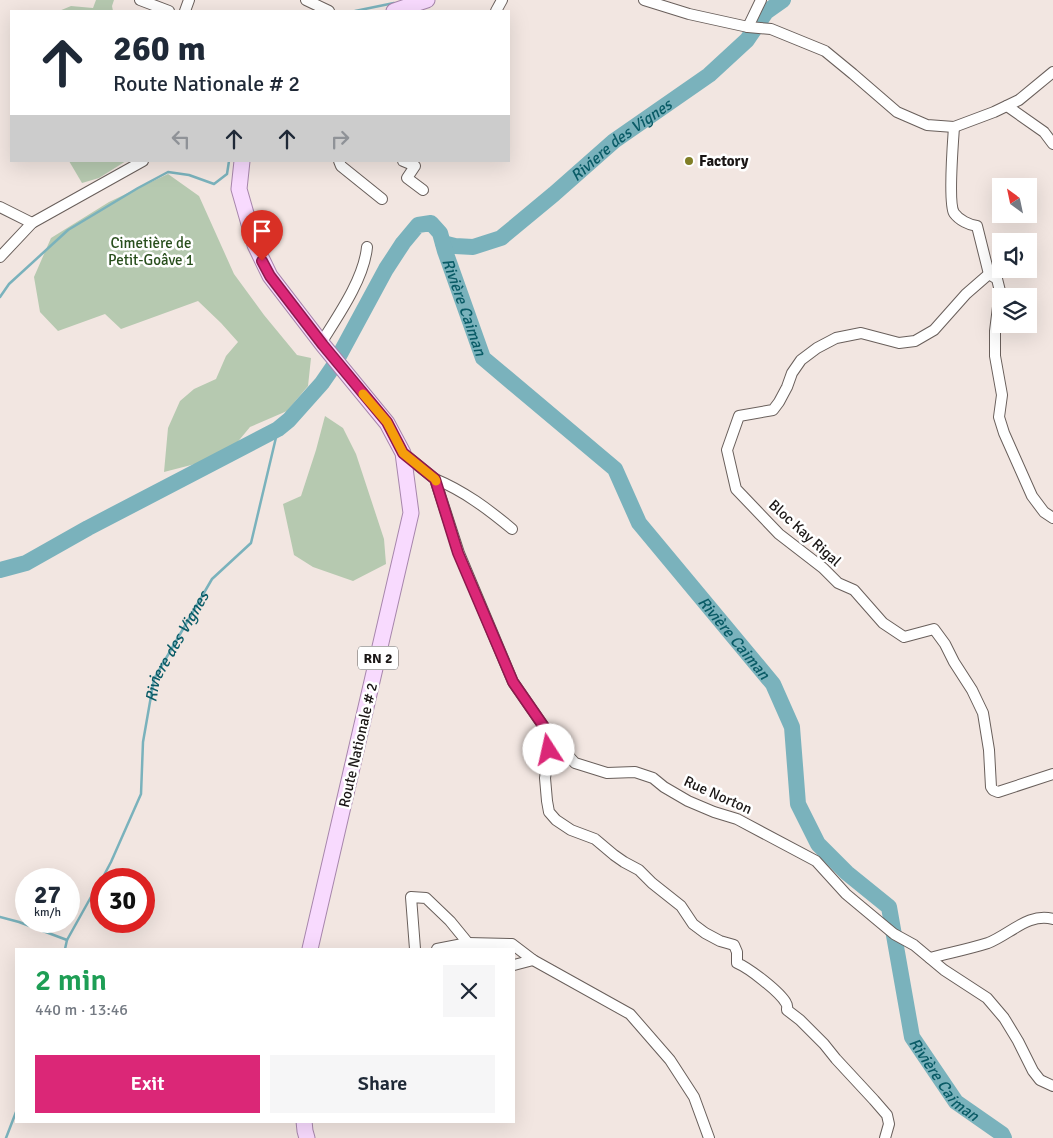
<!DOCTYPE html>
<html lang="en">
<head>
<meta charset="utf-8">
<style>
  :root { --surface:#fff; --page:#f6f6f7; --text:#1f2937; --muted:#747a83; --accent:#db2777 }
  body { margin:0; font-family:Signika,sans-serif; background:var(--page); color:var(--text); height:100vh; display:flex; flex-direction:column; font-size:19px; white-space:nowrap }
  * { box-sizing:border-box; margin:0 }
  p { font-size:16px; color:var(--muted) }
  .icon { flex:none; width:28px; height:28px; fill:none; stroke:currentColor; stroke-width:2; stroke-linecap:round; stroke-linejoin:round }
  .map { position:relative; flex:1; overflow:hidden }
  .side { position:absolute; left:15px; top:948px; width:500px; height:175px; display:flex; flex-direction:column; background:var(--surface); border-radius:0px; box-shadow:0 5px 20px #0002 }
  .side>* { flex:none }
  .top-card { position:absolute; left:10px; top:10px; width:500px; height:152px; border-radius:0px; box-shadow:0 5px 20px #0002; background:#fff; color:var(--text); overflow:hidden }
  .needle { width:32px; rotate:327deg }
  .buttons { position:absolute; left:992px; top:178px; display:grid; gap:10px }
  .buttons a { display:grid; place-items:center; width:45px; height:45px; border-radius:0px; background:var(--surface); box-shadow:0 5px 20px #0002; font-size:25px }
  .speed { position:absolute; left:15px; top:868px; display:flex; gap:10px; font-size:25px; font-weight:700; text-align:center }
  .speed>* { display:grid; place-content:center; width:65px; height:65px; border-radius:50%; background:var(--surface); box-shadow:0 5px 20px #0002; line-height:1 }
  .speed small { font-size:12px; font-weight:400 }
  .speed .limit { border:8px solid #d22; background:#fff; color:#111 }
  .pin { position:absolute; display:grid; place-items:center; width:42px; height:42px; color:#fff; margin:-51px -21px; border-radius:50% 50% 50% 0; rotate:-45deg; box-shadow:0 0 5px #0007 }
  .pin .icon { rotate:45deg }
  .me { position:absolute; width:55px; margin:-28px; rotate:350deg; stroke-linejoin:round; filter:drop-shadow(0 0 4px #0008) }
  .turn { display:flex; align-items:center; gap:18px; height:105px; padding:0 20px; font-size:22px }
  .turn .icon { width:65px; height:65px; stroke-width:2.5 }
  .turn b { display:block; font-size:35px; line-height:42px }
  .lanes { display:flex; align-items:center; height:48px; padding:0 20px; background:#0003; justify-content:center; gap:25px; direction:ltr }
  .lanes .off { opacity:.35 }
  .round { display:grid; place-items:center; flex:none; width:52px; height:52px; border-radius:0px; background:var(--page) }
  .headline { display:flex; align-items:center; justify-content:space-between; height:85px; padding:0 20px }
  h1 { font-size:30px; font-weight:600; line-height:38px; color:#1e9e55 }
  .cta { display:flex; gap:10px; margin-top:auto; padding:10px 20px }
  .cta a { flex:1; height:58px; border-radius:0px; background:var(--accent); color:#fff; font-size:20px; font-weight:600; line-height:58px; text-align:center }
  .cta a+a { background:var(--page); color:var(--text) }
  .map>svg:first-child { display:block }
  .green { fill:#b6c9b0 }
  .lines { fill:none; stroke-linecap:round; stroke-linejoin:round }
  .stream { stroke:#7ab2bc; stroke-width:2.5 }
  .river { stroke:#7ab2bc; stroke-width:16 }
  .street-casing { stroke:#695f5b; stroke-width:12 }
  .primary-casing { stroke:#a786ac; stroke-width:17 }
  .street { stroke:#fff; stroke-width:10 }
  .primary { stroke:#f8dafe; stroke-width:15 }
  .route-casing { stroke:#8e194d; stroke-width:12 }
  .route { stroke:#db2777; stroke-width:9 }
  .slow { stroke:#f59e0b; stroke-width:9 }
  .poi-dot { fill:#807e26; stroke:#fff; stroke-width:2 }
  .labels { text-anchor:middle; stroke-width:5; stroke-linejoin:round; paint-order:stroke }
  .shield { fill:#fff; stroke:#5f5c5b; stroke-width:1 }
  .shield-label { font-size:14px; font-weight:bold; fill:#1a1615 }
  .poi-label { font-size:15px; font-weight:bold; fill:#1a1615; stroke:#fff; text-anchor:start }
  .park-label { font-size:15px; fill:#284e1c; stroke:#fff }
  .street-label { font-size:15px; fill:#1a1615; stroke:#fff }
  .water-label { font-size:16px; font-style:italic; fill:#095b66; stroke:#fff }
</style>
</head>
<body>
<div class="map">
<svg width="1053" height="1138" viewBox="0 0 1053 1138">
  <rect width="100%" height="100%" fill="#f2e6e1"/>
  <!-- green -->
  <g class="green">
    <path d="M96 0H114L112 6 113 11H59L71 6 93 8Z"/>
    <path d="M69 161H126L99 178 82 183Z"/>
    <path d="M168 174 199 196 234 274 264 315 297 355 311 358 308 386 287 411 250 427 226 456 164 472 168 428 180 401 194 389 216 379 226 356 238 342 221 323 198 301 121 329 105 314 58 331 40 312 34 277 51 238 109 202Z"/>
    <path d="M325 416 343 428 356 454 384 539 386 564 353 581 313 567 294 555 283 504 301 496 316 450Z"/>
  </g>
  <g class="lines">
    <!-- stream -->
    <g class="stream">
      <path d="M355 11 394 3"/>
      <path d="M0 297 9 284 68 230 138 188 168 172 189 175 214 184 227 174 229 161"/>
      <path id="s1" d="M102 879 111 862 141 794 143 742 154 679 212 579 251 543 278 429"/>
      <path d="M0 917 19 922 67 940 101 879"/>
      <path d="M65 949 67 940"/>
      <path d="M6 1138 16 1112"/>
    </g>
    <!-- river -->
    <g class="river">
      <path id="s2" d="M443 243 455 246 473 247 501 238 554 194 614 141 709 75 747 40 766 12 783 0"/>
      <path id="s3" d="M0 570 26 563 88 528 278 429 289 420 322 383 333 367 386 269 403 243 418 225 431 223 440 233 445 251 483 358 615 469 639 523 773 684 792 727 798 804 818 844 847 873 889 907 912 1037 956 1102 1002 1134 1004 1138"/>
    </g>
    <defs>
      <g id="street">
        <path d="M140 0 169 11"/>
        <path d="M306 0 329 11"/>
        <path d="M644 0 689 14 748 27 771 29 825 51 853 74 897 112 927 125 954 127 994 112 1019 100 1053 72"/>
        <path d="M185 11 189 0"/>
        <path d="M496 11 502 0"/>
        <path d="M748 27 761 0"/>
        <path d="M1007 106 1044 132 1053 144"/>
        <path d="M954 127C953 142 948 203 954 213 959 220 969 225 977 226L989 274 997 279 1000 291 995 331V356L1002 395 999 417 1004 433 1032 496 1044 512 1053 518"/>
        <path d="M339 161 341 166 382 199"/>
        <path d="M403 161 415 166 407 178 423 190"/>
        <path d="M0 207 32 223"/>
        <path d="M0 257 32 223 143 161"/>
        <path d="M989 274 966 294 934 330 915 341 899 343 861 333 836 338 817 348 801 360 792 373 787 387 779 402 773 410 739 416 727 450 736 489 779 534 823 568 838 583 854 590 883 623 904 637 934 629 945 644 954 662 972 690 983 713 989 750 991 787 993 790 998 792 1053 774"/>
        <path d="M321 343C338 316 364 279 367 247"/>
        <path d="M403 453 435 479 459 553 513 682 551 737 575 763 607 773 635 772 653 778 664 787 688 801 714 812 737 819 816 861 846 894 894 934 914 945 944 970 987 998 1004 1018 1018 1041 1033 1071 1040 1080 1053 1086"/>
        <path d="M435 479C464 491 488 509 512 529"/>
        <path d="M551 737 545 778 547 801 549 812 556 820 571 830 595 839 614 855 624 862 639 870 652 883 681 906 693 924 705 933 720 941 734 945 737 952V963C749 968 780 992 786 1003 788 1006 787 1007 787 1010L800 1020 824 1044 836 1059 874 1100 887 1115 889 1124 885 1138"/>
        <path d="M415 949 411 897 426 898 450 921 468 943"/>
        <path d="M437 949 468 943 512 944 533 960 630 1014 670 1060 694 1097 709 1138"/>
        <path d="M930 958C949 953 969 949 988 943 1009 935 1029 912 1053 919"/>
        <path d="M514 965 533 960"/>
      </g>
      <g id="primary">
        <path d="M394 11 427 0"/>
        <path d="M242 161 239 189 255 245 270 276 323 345 387 423 403 453 411 513 310 949"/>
        <path d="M304 1121 305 1131 307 1138"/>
      </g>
    </defs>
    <!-- street casing -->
    <use href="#street" class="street-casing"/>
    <!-- primary casing -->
    <use href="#primary" class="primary-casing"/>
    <!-- street -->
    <use href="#street" class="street"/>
    <!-- primary -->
    <use href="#primary" class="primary"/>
  </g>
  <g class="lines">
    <defs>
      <path id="route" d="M262 261 270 276 323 345 387 422 403 453 435 479 458 553 513 682 551 737 549 750"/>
    </defs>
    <!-- route casing -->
    <use href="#route" class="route-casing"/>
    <!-- route -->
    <use href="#route" class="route"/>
    <!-- slow -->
    <path class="slow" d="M363 394 387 422 403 453 435 479 436 481"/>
  </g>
  <!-- markers -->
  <circle class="poi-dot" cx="689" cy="161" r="5"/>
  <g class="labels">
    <!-- shield labels -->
    <rect class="shield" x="358" y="646.5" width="40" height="23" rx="4"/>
    <g class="shield-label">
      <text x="378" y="663">RN 2</text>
    </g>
    <!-- poi labels -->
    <g class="poi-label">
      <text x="699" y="166">Factory</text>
    </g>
    <!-- park labels -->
    <g class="park-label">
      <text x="151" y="248">Cimetière de<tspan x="151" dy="17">Petit-Goâve 1</tspan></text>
    </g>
    <!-- street labels -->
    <g class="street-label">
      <text transform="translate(805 533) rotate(42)" y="5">Bloc Kay Rigal</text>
      <text transform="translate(358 745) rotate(-77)" y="5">Route Nationale # 2</text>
      <text transform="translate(718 795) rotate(24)" y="5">Rue Norton</text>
    </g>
    <!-- water labels -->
    <g class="water-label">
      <text dy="6" stroke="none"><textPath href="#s2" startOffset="215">Riviere des Vignes</textPath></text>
      <text dy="6" stroke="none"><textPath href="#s3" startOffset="666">Rivière Caiman</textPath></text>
      <text dy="6" stroke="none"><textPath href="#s3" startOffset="1101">Rivière Caiman</textPath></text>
      <text dy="6" stroke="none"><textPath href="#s1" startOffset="248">Riviere des Vignes</textPath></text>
      <text dy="6" stroke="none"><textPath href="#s3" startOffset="1611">Rivière Caiman</textPath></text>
    </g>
  </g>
</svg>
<div class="buttons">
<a><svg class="needle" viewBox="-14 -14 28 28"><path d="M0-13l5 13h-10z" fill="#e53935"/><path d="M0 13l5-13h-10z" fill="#747a83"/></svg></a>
<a><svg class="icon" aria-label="sound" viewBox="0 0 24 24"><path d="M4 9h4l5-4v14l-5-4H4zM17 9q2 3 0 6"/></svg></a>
<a><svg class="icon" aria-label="layers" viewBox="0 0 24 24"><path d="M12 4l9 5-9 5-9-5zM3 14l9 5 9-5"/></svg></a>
</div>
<div class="speed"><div>27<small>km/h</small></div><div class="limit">30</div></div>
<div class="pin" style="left:262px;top:261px;background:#d93025"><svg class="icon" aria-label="arrive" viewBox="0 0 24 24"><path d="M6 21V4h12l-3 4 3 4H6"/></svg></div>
<svg class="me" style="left:549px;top:750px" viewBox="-20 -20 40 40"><circle r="19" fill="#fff"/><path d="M0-13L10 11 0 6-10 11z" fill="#db2777"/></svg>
<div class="top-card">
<div class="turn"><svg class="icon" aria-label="ahead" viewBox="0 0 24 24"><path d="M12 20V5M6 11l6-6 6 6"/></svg><div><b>260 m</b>Route Nationale # 2</div></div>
<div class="lanes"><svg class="icon off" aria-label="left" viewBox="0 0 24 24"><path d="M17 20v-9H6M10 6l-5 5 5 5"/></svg><svg class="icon" aria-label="ahead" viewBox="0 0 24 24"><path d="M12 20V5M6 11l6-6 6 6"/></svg><svg class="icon" aria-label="ahead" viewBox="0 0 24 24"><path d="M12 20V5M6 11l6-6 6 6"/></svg><svg class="icon off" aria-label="right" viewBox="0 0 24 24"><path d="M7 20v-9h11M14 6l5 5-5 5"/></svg></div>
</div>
<section class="side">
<div class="headline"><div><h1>2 min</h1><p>440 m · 13:46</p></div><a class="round"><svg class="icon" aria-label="close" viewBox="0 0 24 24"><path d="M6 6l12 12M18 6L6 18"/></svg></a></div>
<div class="cta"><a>Exit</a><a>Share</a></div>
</section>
</div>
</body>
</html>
